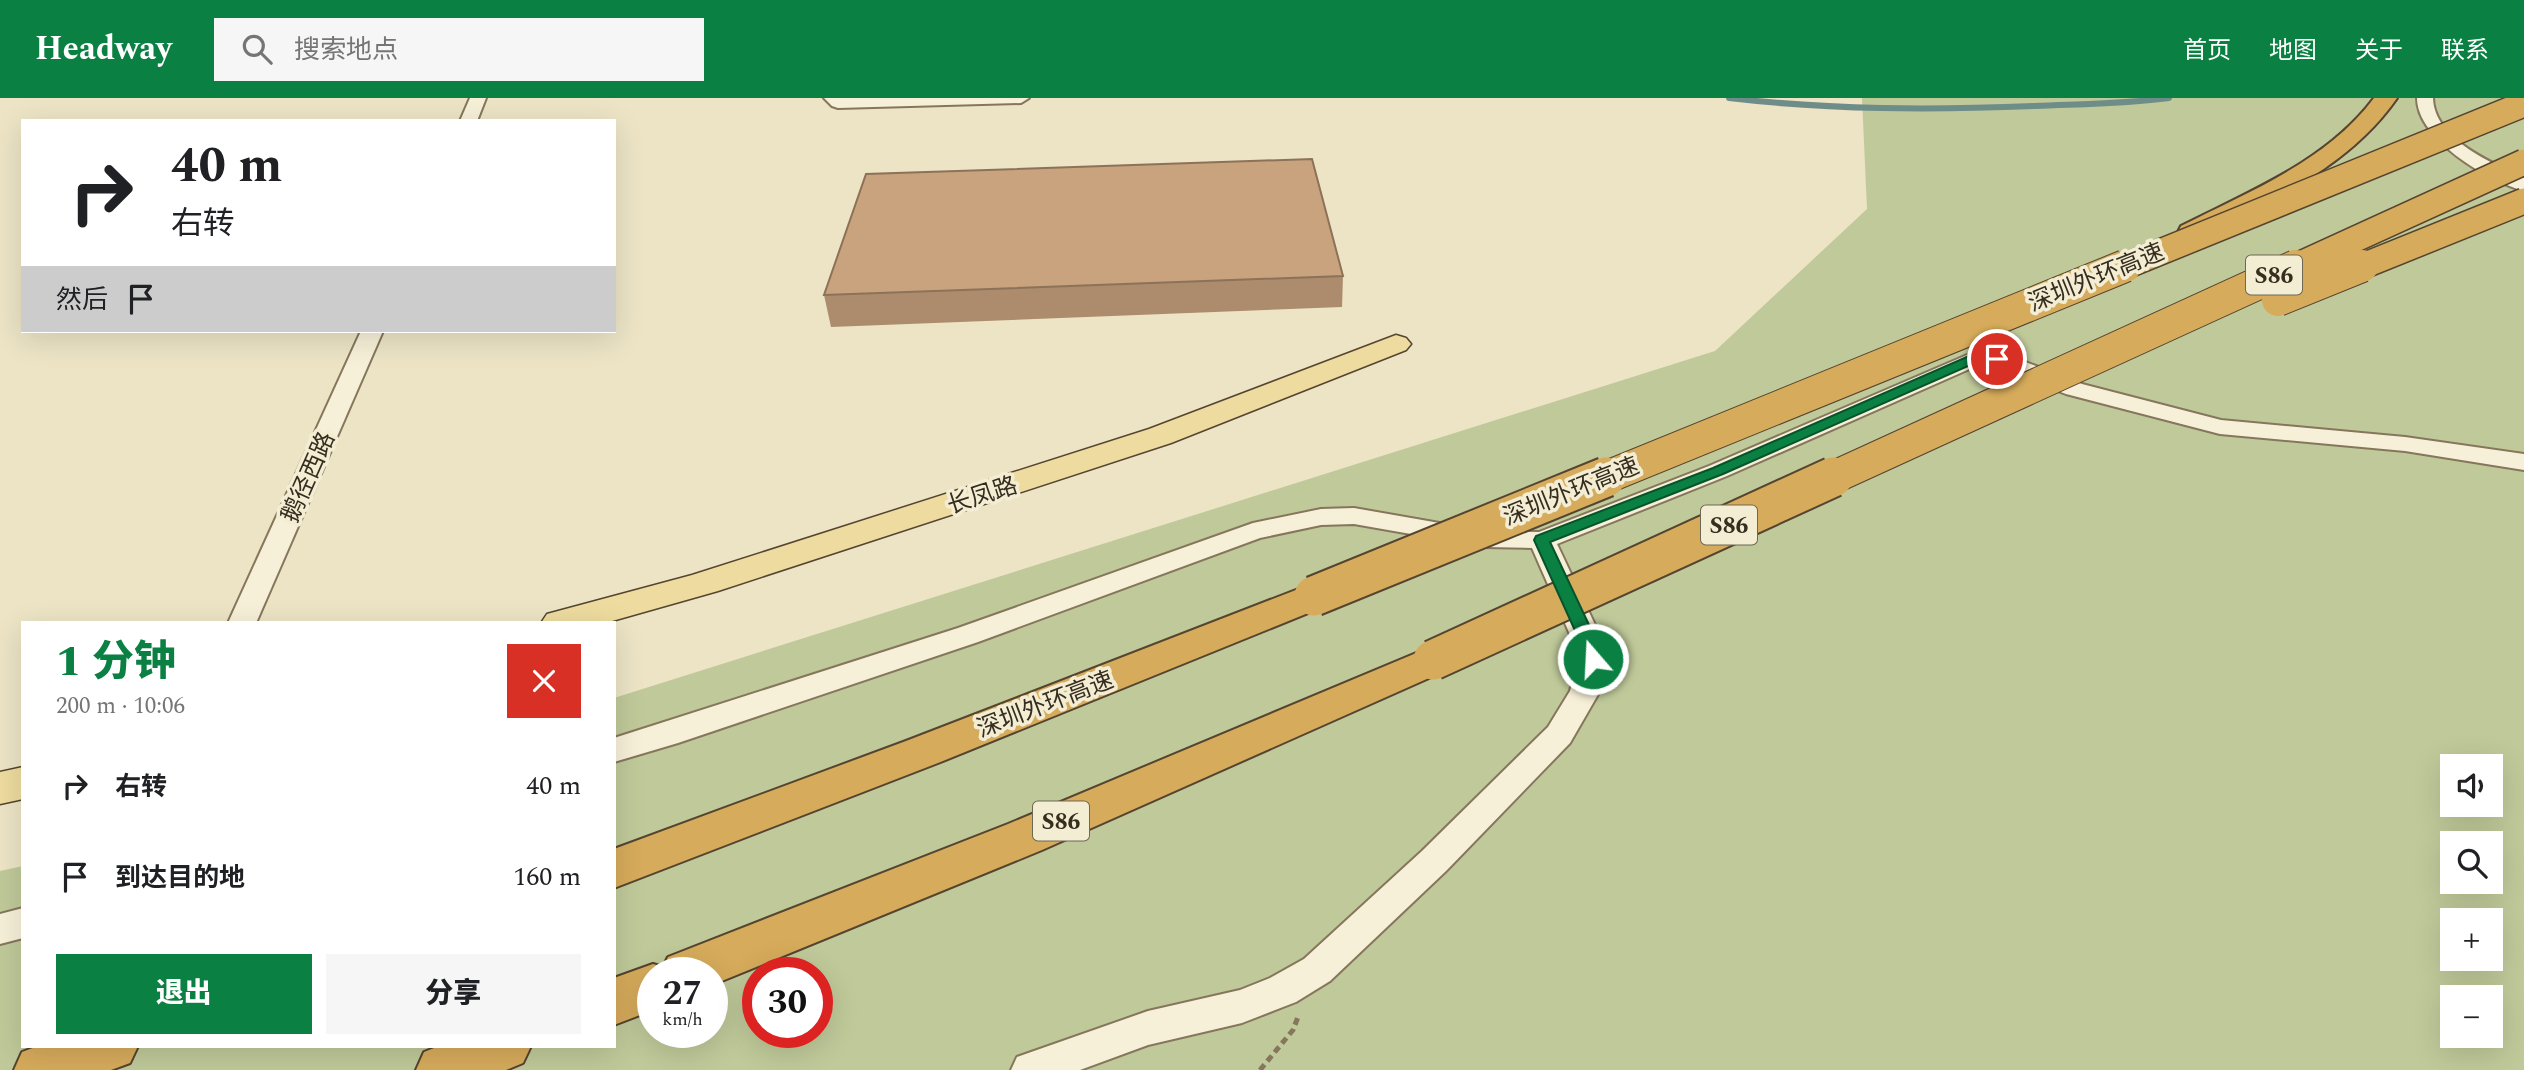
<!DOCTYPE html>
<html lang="zh">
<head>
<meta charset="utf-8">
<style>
  :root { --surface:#fff; --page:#f6f6f6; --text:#202124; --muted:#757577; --accent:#0b8043 }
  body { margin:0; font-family:Spectral,"Noto Sans SC",serif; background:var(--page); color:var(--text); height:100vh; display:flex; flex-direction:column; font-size:26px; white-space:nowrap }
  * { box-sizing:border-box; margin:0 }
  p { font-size:23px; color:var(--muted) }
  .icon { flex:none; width:38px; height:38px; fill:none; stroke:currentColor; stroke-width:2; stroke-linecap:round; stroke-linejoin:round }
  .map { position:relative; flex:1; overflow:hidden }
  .side { position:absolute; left:21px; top:523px; width:595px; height:427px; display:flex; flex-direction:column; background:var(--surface); border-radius:0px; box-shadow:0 7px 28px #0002 }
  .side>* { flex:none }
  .guide { position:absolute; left:21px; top:21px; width:595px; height:214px; border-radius:0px; box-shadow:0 7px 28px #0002; background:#fff; color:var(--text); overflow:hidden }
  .buttons { position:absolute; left:2440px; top:656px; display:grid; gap:14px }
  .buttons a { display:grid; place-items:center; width:63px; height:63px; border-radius:0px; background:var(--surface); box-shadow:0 7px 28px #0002; font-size:35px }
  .speed { position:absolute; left:637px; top:859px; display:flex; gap:14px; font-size:35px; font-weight:700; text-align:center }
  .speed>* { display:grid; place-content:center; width:91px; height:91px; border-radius:50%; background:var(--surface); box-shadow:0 7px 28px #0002; line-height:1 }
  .speed small { font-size:18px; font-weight:400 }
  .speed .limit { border:10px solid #d22; background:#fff; color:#111 }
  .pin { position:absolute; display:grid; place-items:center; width:60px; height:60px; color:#fff; margin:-30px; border:4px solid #fff; border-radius:50%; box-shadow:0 2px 7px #0007 }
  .me { position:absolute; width:77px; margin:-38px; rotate:341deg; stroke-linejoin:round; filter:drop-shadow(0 0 5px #0008) }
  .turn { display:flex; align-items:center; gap:24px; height:147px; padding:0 35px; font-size:32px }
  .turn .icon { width:91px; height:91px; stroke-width:2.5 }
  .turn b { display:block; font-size:49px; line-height:60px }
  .then { display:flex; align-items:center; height:66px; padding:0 35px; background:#0003; gap:14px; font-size:26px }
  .round { display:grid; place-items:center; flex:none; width:74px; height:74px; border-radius:0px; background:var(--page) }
  .headline { display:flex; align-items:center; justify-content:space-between; height:119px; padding:0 35px }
  h1 { font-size:42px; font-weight:800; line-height:52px; color:var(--accent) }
  .cta { display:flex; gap:14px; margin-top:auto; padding:14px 35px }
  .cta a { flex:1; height:80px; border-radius:0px; background:var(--accent); color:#fff; font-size:28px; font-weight:800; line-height:80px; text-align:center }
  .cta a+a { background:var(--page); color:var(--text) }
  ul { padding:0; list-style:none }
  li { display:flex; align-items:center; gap:21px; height:91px; padding:0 35px }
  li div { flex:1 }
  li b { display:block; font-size:26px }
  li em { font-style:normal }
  header { display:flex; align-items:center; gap:42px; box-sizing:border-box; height:98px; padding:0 35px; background:var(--accent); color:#fff }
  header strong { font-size:33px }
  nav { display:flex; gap:38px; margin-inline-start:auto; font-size:24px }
  .search { width:490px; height:63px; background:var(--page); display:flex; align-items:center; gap:18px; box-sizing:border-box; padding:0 24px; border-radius:0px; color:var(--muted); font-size:26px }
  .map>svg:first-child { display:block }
  .green { fill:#bfc999; fill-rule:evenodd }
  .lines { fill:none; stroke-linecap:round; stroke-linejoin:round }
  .stream { stroke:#6e8d88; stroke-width:6 }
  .minor-casing { stroke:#85765c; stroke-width:4 }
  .major-casing { stroke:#544430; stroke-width:3 }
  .highway-casing { stroke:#544430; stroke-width:4 }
  .path { stroke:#85765c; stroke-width:5; stroke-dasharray:7 4.5; stroke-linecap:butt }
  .minor { fill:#f7f0d8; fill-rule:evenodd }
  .major { fill:#eddb9f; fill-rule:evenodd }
  .highway { fill:#d6ab5b; fill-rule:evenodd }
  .highway-bridge-far2-casing { stroke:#544430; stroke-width:28; stroke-linecap:butt }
  .highway-bridge-far1-casing { stroke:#544430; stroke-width:34; stroke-linecap:butt }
  .highway-bridge-casing { stroke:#544430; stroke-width:43; stroke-linecap:butt }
  .highway-bridge-far2 { stroke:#d6ab5b; stroke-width:25 }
  .highway-bridge-far1 { stroke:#d6ab5b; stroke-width:32 }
  .highway-bridge { stroke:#d6ab5b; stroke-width:39 }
  .wall { fill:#ac8c6c }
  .building { fill:#c8a37d; stroke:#8c7258; stroke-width:2 }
  .route { fill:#0b8043; stroke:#07532c; stroke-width:2 }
  .labels { text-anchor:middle; stroke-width:7; stroke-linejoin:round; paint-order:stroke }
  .shield { fill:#f3edd4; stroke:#6f6755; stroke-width:2 }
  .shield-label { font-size:23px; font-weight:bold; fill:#362d1f }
  .street-label { font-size:24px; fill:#362d1f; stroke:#f3edd4 }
</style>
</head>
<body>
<header>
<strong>Headway</strong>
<div class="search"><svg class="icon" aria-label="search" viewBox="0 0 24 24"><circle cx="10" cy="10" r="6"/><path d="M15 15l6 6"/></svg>搜索地点</div>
<nav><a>首页</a><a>地图</a><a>关于</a><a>联系</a></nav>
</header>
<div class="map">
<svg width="2524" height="972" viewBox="0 0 2524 972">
  <rect width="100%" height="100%" fill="#ece4c5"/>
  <!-- green -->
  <path class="green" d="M1862 0H2524V972H0V773L23 768V948H614V600L1715 253 1867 111ZM2452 668H2490V707H2452ZM2452 746H2490V784H2452ZM2452 822H2490V861H2452ZM653 875H712V934H653ZM758 875H817V934H758ZM2452 900H2490V938H2452Z"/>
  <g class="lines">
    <!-- stream -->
    <path class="stream" d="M1729 0C1831 12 1932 12 2035 8 2079 6 2125 6 2169 0"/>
    <defs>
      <g id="minor">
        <path d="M470 0H486L477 23H460Z"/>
        <path d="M824 0H1029L1021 5 838 10 832 8Z"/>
        <path d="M2417 0H2433C2434 41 2492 65 2524 80V93C2488 83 2417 41 2417 0Z"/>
        <path d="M361 233H383L256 525H228Z"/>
        <path d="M1981 251 2005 256 2082 286 2221 322 2405 339 2524 356V372L2405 353 2220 336 2066 296 1983 265 1727 378 1557 446 1605 548 1608 561 1600 593 1570 645 1446 773 1330 883 1296 904 1242 925 1148 947 1080 972H1011L1017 959 1148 913 1240 892 1270 880 1304 861 1422 753 1548 629 1570 593 1578 561 1575 548 1532 450 1485 449 1354 426 1321 427 1260 440 978 544 678 645 614 664V640L958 530 1253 425 1321 411 1354 410 1485 433 1539 434 1709 368Z"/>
        <path d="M23 810V840L0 846V816Z"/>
      </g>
      <g id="major">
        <path d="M1396 237 1406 240 1411 246 1406 252 1171 345 718 493 605 525H541L547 516 692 477 1149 331Z"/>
        <path d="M23 669V701L0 706V674Z"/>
      </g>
      <g id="highway">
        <path d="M2374 0H2397C2349 69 2273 101 2201 140L2191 142 2181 140 2178 134 2181 128C2250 93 2327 63 2374 0Z"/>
        <path d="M1314 485 1328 489 1333 498 1328 507 938 665 614 790V751L906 643Z"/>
        <path d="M1433 548 1447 552 1454 562 1447 572 1042 752 712 887V875H653V912L614 927V880L653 866 663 869 668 859 1008 726Z"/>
        <path d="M38 948H138L130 965 111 972H14L22 954Z"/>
        <path d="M439 948H531L523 965 506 972H416L424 954Z"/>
      </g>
    </defs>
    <!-- minor casing -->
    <use href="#minor" class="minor-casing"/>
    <!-- major casing -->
    <use href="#major" class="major-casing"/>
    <!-- highway casing -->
    <use href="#highway" class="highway-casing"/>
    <!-- path -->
    <path class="path" d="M1260 972 1293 932 1298 919"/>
    <!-- minor -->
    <use href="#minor" class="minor"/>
    <!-- major -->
    <use href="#major" class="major"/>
    <!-- highway -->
    <use href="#highway" class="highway"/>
    <defs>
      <g id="highway-bridge-far2">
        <path d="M2121 170 2524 6"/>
        <path d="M2292 170 2524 64"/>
        <path d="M2358 170 2524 103"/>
      </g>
      <g id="highway-bridge-far1">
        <path d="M2278 202 2362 168"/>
        <path d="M1602 381 2125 168"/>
        <path d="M1830 381 2296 168"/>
      </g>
      <g id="highway-bridge">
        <path d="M1314 498 1606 379"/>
        <path d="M1433 562 1833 379"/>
      </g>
    </defs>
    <!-- highway-bridge-far2 casing -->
    <use href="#highway-bridge-far2" class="highway-bridge-far2-casing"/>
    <!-- highway-bridge-far1 casing -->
    <use href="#highway-bridge-far1" class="highway-bridge-far1-casing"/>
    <!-- highway-bridge casing -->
    <use href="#highway-bridge" class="highway-bridge-casing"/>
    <!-- highway-bridge-far2 -->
    <use href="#highway-bridge-far2" class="highway-bridge-far2"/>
    <!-- highway-bridge-far1 -->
    <use href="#highway-bridge-far1" class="highway-bridge-far1"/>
    <!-- highway-bridge -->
    <use href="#highway-bridge" class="highway-bridge"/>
  </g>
  <!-- wall -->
  <path class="wall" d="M1343 178 1342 209 831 229 824 197Z"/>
  <!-- building -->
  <path class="building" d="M1312 61 1343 178 824 197 866 76Z"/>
  <!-- route -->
  <path class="route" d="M1989 254 2004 261 1997 264H1977L1723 376 1550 444 1599 548 1601 561 1599 566H1587L1582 548 1534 442 1536 438 1713 370 1969 258Z"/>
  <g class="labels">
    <!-- shield labels -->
    <g class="shield">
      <rect x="2246" y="157.5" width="56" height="39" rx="5"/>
      <rect x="1701" y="407.5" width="56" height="39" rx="5"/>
      <rect x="1033" y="703.5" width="56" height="39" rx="5"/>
    </g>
    <g class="shield-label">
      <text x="2274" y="185">S86</text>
      <text x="1729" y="435">S86</text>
      <text x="1061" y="731">S86</text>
    </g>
    <!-- street labels -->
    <g class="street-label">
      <text transform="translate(2096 179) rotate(-22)" y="8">深圳外环高速</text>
      <text transform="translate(308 379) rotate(-66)" y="8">鹅径西路</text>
      <text transform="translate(1571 393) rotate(-22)" y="8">深圳外环高速</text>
      <text transform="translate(982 397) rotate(-18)" y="8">长凤路</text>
      <text transform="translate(1045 606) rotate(-21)" y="8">深圳外环高速</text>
    </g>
  </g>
</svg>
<div class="buttons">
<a><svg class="icon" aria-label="sound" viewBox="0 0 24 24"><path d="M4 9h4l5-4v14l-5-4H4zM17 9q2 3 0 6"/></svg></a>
<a><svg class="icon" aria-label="search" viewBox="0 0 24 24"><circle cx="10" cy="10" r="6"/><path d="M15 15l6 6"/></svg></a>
<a>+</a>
<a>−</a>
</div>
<div class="speed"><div>27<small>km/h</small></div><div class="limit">30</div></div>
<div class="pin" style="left:1997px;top:261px;background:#d93025"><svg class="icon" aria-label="arrive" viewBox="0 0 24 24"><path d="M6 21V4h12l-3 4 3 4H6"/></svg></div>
<svg class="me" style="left:1593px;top:561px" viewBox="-20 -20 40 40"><circle r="17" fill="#0b8043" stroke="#fff" stroke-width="3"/><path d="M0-11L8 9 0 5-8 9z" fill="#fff"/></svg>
<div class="guide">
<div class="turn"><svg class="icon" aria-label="right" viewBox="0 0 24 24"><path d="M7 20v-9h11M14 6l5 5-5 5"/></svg><div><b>40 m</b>右转</div></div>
<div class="then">然后<svg class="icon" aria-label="arrive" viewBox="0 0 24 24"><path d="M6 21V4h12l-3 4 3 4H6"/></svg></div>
</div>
<section class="side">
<div class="headline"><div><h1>1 分钟</h1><p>200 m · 10:06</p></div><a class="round" style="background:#d93025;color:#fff"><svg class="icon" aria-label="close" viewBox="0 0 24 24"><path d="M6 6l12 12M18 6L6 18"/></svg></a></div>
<ul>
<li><svg class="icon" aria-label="right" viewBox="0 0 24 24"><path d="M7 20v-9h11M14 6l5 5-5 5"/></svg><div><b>右转</b></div><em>40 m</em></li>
<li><svg class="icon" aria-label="arrive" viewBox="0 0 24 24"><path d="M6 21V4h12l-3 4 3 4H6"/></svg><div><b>到达目的地</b></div><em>160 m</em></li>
</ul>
<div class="cta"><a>退出</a><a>分享</a></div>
</section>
</div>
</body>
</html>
